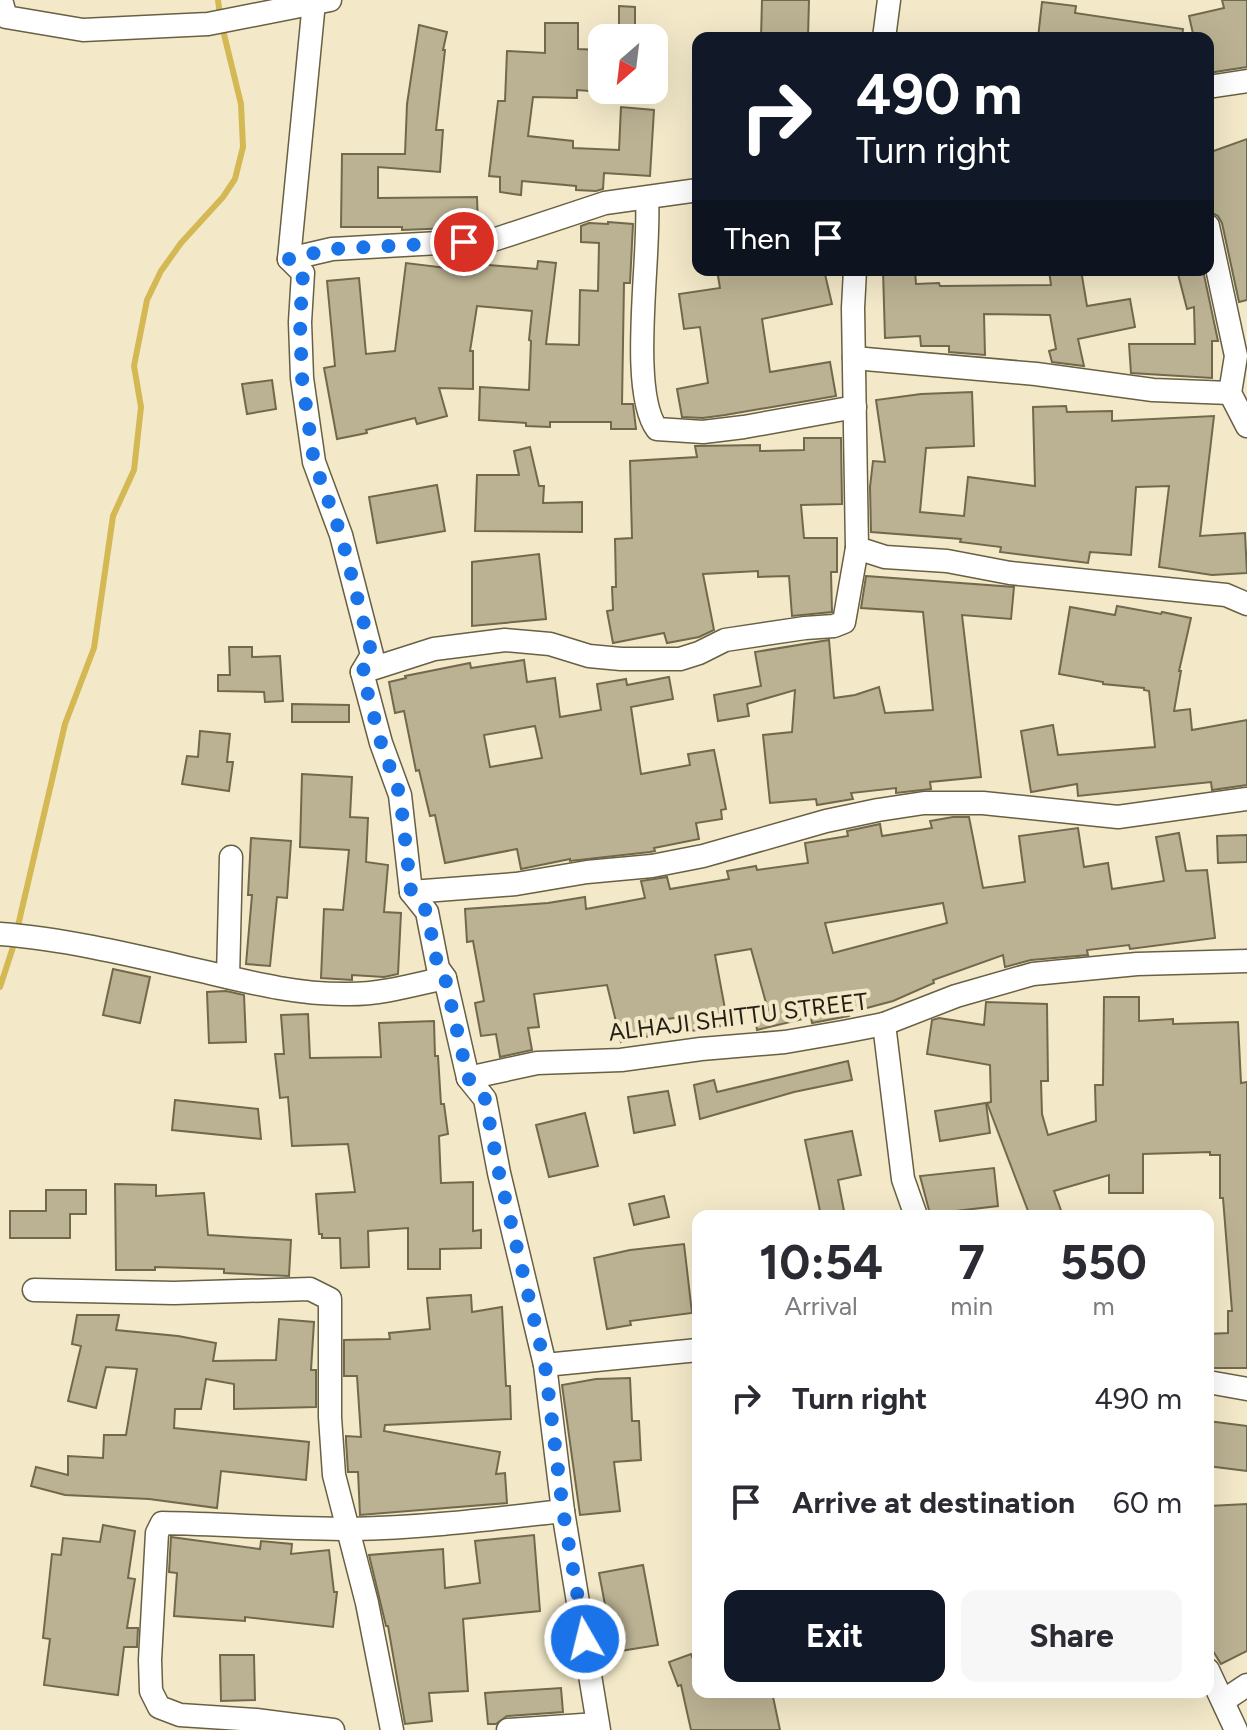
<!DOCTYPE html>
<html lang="en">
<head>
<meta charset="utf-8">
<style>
  :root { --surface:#fff; --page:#f7f7f7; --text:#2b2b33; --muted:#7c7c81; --accent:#111827 }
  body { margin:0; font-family:Figtree,sans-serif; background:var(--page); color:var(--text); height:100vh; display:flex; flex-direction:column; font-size:30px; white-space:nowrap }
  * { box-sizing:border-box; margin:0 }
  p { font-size:26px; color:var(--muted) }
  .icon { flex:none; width:44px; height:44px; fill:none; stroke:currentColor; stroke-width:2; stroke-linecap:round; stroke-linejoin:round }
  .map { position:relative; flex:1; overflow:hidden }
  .side { position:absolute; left:692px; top:1210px; width:522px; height:488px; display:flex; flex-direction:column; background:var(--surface); border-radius:16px; box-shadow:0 8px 32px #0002 }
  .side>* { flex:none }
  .banner { position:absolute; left:692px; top:32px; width:522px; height:244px; border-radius:16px; box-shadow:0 8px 32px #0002; background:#111827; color:#fff; overflow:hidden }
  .needle { width:52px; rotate:208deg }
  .fabs { position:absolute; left:588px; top:24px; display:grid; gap:16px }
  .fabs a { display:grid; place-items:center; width:80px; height:80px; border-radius:16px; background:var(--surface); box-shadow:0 8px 32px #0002; font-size:40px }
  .pin { position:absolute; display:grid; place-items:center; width:68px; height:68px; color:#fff; margin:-34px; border:4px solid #fff; border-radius:50%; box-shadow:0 2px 8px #0007 }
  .me { position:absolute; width:88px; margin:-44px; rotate:352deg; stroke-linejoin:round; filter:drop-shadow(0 0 6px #0008) }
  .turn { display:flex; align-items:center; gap:28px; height:168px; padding:0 32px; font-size:36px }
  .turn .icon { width:104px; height:104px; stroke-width:2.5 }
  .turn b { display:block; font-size:56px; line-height:68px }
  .then { display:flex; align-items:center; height:76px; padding:0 32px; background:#0003; gap:16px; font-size:30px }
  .eta { display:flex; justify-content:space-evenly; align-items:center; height:136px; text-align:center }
  .eta b { font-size:48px; font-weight:700; line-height:56px }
  .primary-button { display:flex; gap:16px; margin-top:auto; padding:16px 32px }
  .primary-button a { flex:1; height:92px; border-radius:16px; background:var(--accent); color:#fff; font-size:32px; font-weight:700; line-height:92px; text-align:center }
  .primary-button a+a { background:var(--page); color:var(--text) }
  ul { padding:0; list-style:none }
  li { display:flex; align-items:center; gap:24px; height:104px; padding:0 32px }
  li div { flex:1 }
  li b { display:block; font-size:30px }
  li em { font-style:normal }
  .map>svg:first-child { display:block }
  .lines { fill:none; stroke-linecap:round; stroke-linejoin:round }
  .stream { stroke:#d4b853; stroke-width:6 }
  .building { fill:#bbb293; stroke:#71694c; stroke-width:2; fill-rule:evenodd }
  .street-casing { stroke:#686043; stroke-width:25 }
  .street { stroke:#fff; stroke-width:22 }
  .route { stroke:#1a73e8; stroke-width:14; stroke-dasharray:0 25.2 }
  .labels { text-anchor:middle; stroke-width:8; stroke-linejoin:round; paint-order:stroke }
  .street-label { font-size:24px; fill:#231f14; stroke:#f3e9c9 }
</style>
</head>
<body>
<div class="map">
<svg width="1247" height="1730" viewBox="0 0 1247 1730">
  <rect width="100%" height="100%" fill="#f3e9c9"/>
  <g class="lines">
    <!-- stream -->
    <g class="stream">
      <path d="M218 0 220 15"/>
      <path d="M17 930 65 724 94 648 113 516 134 470 141 407 134 366 147 300 161 271 181 243 223 197 235 179 243 147 241 104 222 26"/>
      <path d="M0 987 15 941"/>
    </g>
  </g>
  <!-- building -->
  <g class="building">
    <path d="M762 0H809L808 38H761Z"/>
    <path d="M1222 0H1247V67L1208 73V38H1194L1189 16 1224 8Z"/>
    <path d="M1042 2 1076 6 1075 13 1183 29 1182 38H1038Z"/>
    <path d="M619 6 635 7V32H619Z"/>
    <path d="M545 23H578V49L602 50V92L577 90V98L533 97 528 136 573 141V148L619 150 621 107 654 110 650 176 604 173 603 189 596 191 576 190V186L522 181 521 195 500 192V177L489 176 498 101H505L507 51 545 53Z"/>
    <path d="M419 25 447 32 443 50H445L436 130H443L440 172 378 167V198L477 197 478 227 402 230V227H341L342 154H405L407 104Z"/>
    <path d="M1247 139V300L1239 302 1222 223 1218 216 1208 211V153Z"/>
    <path d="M608 222 633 224 630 283H624L622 404H633L636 429H611V422H550V427L526 426V423L479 420 480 387 529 390 531 341 529 340 532 311 477 306 470 351H473V389L439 388 447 416 417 424 415 418 366 430 367 433 337 439 324 368 335 366 327 281 359 278 366 354 395 351 406 263 463 270 464 263 537 269 538 261 556 263 546 344 579 345 580 290 598 291 599 243 581 242V226L589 223 608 224Z"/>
    <path d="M717 270H824L832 304 762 319 770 372 830 362 836 396 725 415 703 418 682 417 677 389 708 383 700 327 684 329 679 294 720 288Z"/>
    <path d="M883 270H915L916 284 939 283 940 286 1051 285 1049 270H1081L1087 306 1130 299 1135 327 1078 339 1084 366 1052 362 1049 351 1056 349 1050 315 984 314 985 355 949 352V346H921L920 336 885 338Z"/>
    <path d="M1177 270H1203L1218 341H1212V378L1131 373 1129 344H1195L1194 307 1187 309Z"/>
    <path d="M272 380 276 409 247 414 242 384Z"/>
    <path d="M972 392 974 446 926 448 920 512 964 516 968 477 1035 486 1033 407 1066 406 1067 412 1112 411V421L1214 416 1200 536 1245 533 1247 573 1212 575 1159 567 1169 486 1136 487 1131 555 1090 552 1088 563 1000 552 1001 547 960 542 961 539 871 532 870 487 873 461 885 462 876 400 921 394Z"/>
    <path d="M804 438H841L842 504 801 505 804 538H837V572H831L832 612 792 616 789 576 758 577V571L703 574 714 630 699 637 667 643 664 633 613 643 607 611 613 610 612 587H616L615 539 632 538 630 461 697 457 695 446 760 445V451L804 450Z"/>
    <path d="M530 447 539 486H544L543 503 582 502V532L475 531 477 475H519L514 451Z"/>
    <path d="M437 485 445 531 377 543 369 497Z"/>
    <path d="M539 554 546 619 472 626V562Z"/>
    <path d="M866 576 1014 587 1011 619 962 615 981 777 930 782 931 789 896 793V788L851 793 853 799 817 805 816 799 770 803 763 735 792 732 795 690 747 704 749 716 718 721 714 695 761 686 755 652 829 640 834 698 855 695 879 687 885 713 933 710 923 612 861 608Z"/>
    <path d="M1117 606 1161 614 1162 612 1191 618 1179 671H1181L1174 711 1190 709 1192 730 1247 720V785L1212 790 1211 782 1078 796 1077 784 1031 792 1021 731 1053 725 1058 755 1155 747 1149 691 1144 690V688L1103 684V682L1059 674 1070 607 1115 615Z"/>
    <path d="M229 647H252V657L280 656 283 701 265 702 264 692 218 691V675H230Z"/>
    <path d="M524 660 527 682 555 678 560 717 601 710 597 684 626 679 627 685 669 677 673 699 631 707 641 774 690 765 688 754 714 750 726 809 721 810 722 819 696 823 699 839 654 848 655 851 650 852 570 861V859L521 869 517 849 445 863 435 815 430 816 419 770 416 771 404 711 395 713 389 682 406 678 405 676 470 663 471 668ZM535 726 542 758 490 767 484 735Z"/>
    <path d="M292 704 349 705V722H292Z"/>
    <path d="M200 731 230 734 227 762H233L229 791 182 784 187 756 198 757Z"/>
    <path d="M302 774 352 777 350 817 368 818 366 862 388 865 384 912 401 913 398 974 384 977 352 975V980L321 978 324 909 343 910 349 850 300 847Z"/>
    <path d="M953 817H969L983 888 1025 882 1019 836 1078 828 1084 867 1108 863 1112 889 1164 881 1156 837 1179 833 1186 871 1207 870 1215 938 1130 949 1129 945 1087 950 1088 955 1031 960 1005 967 1003 955 933 980 934 983 893 1001 848 1013 849 1016 812 1023 811 1017 757 1030 754 1013 768 1010 751 949 715 955 728 1025 684 1032 682 1017 652 1021 655 1035 621 1042 607 985 534 994 539 1027 528 1028 532 1050 500 1057 496 1034 481 1036 475 1003 484 1001 473 941 467 942 465 909 548 903 585 897 586 909 645 898 641 881 667 877 670 889 729 879 727 871 756 866 757 870 808 863 805 843 848 836 847 831 880 824 882 836 932 828 930 821ZM943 903 947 923 833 953 825 923Z"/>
    <path d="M1247 835V862L1218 863 1217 836Z"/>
    <path d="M251 838 291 841 287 898 277 897 270 966 246 964 252 895H248Z"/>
    <path d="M113 969 150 977 140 1023 103 1015Z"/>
    <path d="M226 991 244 995 246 1042 209 1043 207 992Z"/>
    <path d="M1104 997H1139V1021L1173 1019V1024L1238 1022 1241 1083 1247 1082V1368H1208V1334L1228 1333V1311H1232L1223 1198H1220V1155H1210V1152L1143 1154V1193H1109V1175L1054 1191 1063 1216H1030L987 1103 991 1102 990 1065 927 1054 932 1020 939 1018 984 1025 986 1002 1047 1004 1048 1081H1041L1042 1114 1048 1135 1096 1121 1095 1085H1103Z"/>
    <path d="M308 1014 310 1058 381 1057 379 1023 434 1021 435 1056H438L441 1104H444L448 1134 439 1136 441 1183 473 1182V1231L481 1230V1248L440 1249V1269H408V1228L368 1231 369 1267 341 1268 340 1238H322V1234H319L316 1194 355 1192 348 1144 292 1146 288 1097 280 1098 275 1054H284L281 1015Z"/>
    <path d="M848 1061 852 1080 794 1092 700 1119 694 1085 714 1080 717 1092Z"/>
    <path d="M668 1091 675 1125 634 1133 628 1097Z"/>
    <path d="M175 1100 258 1109 261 1139 172 1130Z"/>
    <path d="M986 1103 990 1133 940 1141 935 1111Z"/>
    <path d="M585 1113 598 1166 549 1177 536 1125Z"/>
    <path d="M852 1131 861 1175 838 1180 845 1216H821L805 1140Z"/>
    <path d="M994 1168 998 1206 930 1214 920 1176Z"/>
    <path d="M115 1184 156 1185V1196L204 1193 208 1235 291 1240 289 1276 224 1273V1269L155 1267V1270H116Z"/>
    <path d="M46 1190H86V1214H70V1238H10V1211H46Z"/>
    <path d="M664 1196 669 1217 634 1225 629 1204Z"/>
    <path d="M684 1244 692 1313 630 1321 631 1325 607 1329 594 1258 630 1250Z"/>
    <path d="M471 1295 472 1312 502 1307 506 1386H510L511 1419 385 1425 384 1431 500 1452 496 1474 505 1473 507 1503 360 1515 358 1472H348L346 1441V1436L361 1437 357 1376H344V1340L390 1339 389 1333 430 1329 427 1298Z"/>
    <path d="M77 1315H119L116 1330 178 1336 216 1343 213 1361 276 1360 279 1319 314 1322 311 1370H316V1407L234 1409V1384L206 1379 201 1409H175L174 1428 309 1442 306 1480 221 1471 217 1508 149 1499 65 1495 31 1486 36 1467 68 1475V1456L103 1458 104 1435H126L137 1369 106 1367 96 1408 68 1401 81 1346 72 1344Z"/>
    <path d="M630 1378 632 1421H639L641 1460 614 1462 620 1511 580 1515 562 1385 596 1379Z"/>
    <path d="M1208 1421 1247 1426V1471L1208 1466Z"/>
    <path d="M1247 1504V1651L1221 1664 1208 1643 1209 1506Z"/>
    <path d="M103 1525 135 1531 128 1578 135 1579 127 1628H138L137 1647H124L118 1695 44 1685 50 1639 43 1638 52 1554 61 1555 63 1538 100 1542Z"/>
    <path d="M534 1535 540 1611 463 1619 468 1691 429 1693 432 1721 405 1724 388 1626H386L369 1555 443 1549 445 1588 480 1583 475 1541Z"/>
    <path d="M171 1537 260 1549 261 1541 292 1544 291 1554 329 1550 334 1592H337L333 1627 245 1617V1621L174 1616 177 1573 169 1572Z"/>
    <path d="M643 1565 658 1645 614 1652 599 1573Z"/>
    <path d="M691 1654 698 1672V1692H772L780 1730H691L681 1685 678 1686 669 1662Z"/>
    <path d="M220 1655H254L255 1700 221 1701Z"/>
    <path d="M561 1688 563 1712 507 1716 496 1724H488L485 1693Z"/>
  </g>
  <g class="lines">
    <defs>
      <g id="street">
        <path d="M1 0 6 17 83 30 208 24 330 0"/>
        <path d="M314 2 289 259 303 273 300 322 302 378 314 462 341 535 372 655 362 672"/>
        <path d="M884 38 889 0"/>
        <path d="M1208 87 1247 81"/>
        <path d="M647 199C651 253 628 390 657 429L703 432 744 427 855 407"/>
        <path d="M1208 226 1236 356 1230 393 1247 426"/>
        <path d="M289 259 332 249 493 240 605 203 698 190"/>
        <path d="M855 270 853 308 857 548 885 557 947 561 1010 573 1226 595 1247 604"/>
        <path d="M854 358 1036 374 1153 390 1230 393"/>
        <path d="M411 892 516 884 587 872 652 866 703 856 826 821 878 810 924 803H983L1118 817 1247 799"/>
        <path d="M0 934C68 939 144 958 210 973 256 984 302 995 349 994 382 994 413 985 445 978"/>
        <path d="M228 977 231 857"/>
        <path d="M884 1024 903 1179 916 1216"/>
        <path d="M468 1078 537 1063 621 1060 701 1049 785 1042 843 1032 884 1024 956 996 1033 974 1137 964 1247 961"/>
        <path d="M34 1290 174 1293 310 1289 330 1299V1417L334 1475 367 1603 392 1730"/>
        <path d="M545 1365 698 1350"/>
        <path d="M1208 1382 1247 1389"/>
        <path d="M1208 1670 1236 1730"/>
        <path d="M1223 1701 1247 1685"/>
        <path d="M333 1730 256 1720 180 1715 159 1707 151 1691 150 1660 157 1533 162 1523C225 1524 288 1529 351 1529 422 1528 492 1519 563 1511"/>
        <path d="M508 1730 597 1724"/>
        <path d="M599 1730 563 1511 545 1365 499 1173 485 1099 468 1078 445 978 438 968 427 912 411 892 400 795 381 743 362 672 434 649 505 640 550 644 589 656 621 659H680L699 653 725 640 805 628 834 626 844 622 857 548"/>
      </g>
    </defs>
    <!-- street casing -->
    <use href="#street" class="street-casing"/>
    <!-- street -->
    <use href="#street" class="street"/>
  </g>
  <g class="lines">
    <!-- route -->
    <path class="route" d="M464 242 332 249 289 259 303 273 300 322 302 378 314 462 341 535 372 655 362 672 381 743 400 795 411 892 427 912 438 968 445 978 468 1078 485 1099 499 1173 545 1365 563 1511 585 1639"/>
  </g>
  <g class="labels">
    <!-- street labels -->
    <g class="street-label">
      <text transform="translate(738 1017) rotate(-7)" y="8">ALHAJI SHITTU STREET</text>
    </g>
  </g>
</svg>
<div class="fabs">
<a><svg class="needle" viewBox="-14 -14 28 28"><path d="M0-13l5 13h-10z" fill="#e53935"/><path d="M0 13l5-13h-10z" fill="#7c7c81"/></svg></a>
</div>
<div class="pin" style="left:464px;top:242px;background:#d93025"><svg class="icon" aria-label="arrive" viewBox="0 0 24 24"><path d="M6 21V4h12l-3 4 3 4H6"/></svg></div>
<svg class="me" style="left:585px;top:1639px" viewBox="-20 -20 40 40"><circle r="17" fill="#1a73e8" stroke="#fff" stroke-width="3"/><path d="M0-11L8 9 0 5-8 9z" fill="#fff"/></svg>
<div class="banner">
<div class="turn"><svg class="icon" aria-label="right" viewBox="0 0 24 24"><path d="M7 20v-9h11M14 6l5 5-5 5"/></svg><div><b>490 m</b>Turn right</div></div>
<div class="then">Then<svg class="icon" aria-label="arrive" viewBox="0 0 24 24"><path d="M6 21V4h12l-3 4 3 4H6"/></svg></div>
</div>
<section class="side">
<div class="eta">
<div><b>10:54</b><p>Arrival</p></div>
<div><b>7</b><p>min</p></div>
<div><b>550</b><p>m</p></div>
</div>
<ul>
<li><svg class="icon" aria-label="right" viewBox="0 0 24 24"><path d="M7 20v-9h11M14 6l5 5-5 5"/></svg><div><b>Turn right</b></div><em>490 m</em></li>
<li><svg class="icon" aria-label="arrive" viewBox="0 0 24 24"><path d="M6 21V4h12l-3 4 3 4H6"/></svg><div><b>Arrive at destination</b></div><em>60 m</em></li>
</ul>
<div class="primary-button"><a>Exit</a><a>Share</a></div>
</section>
</div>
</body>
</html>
